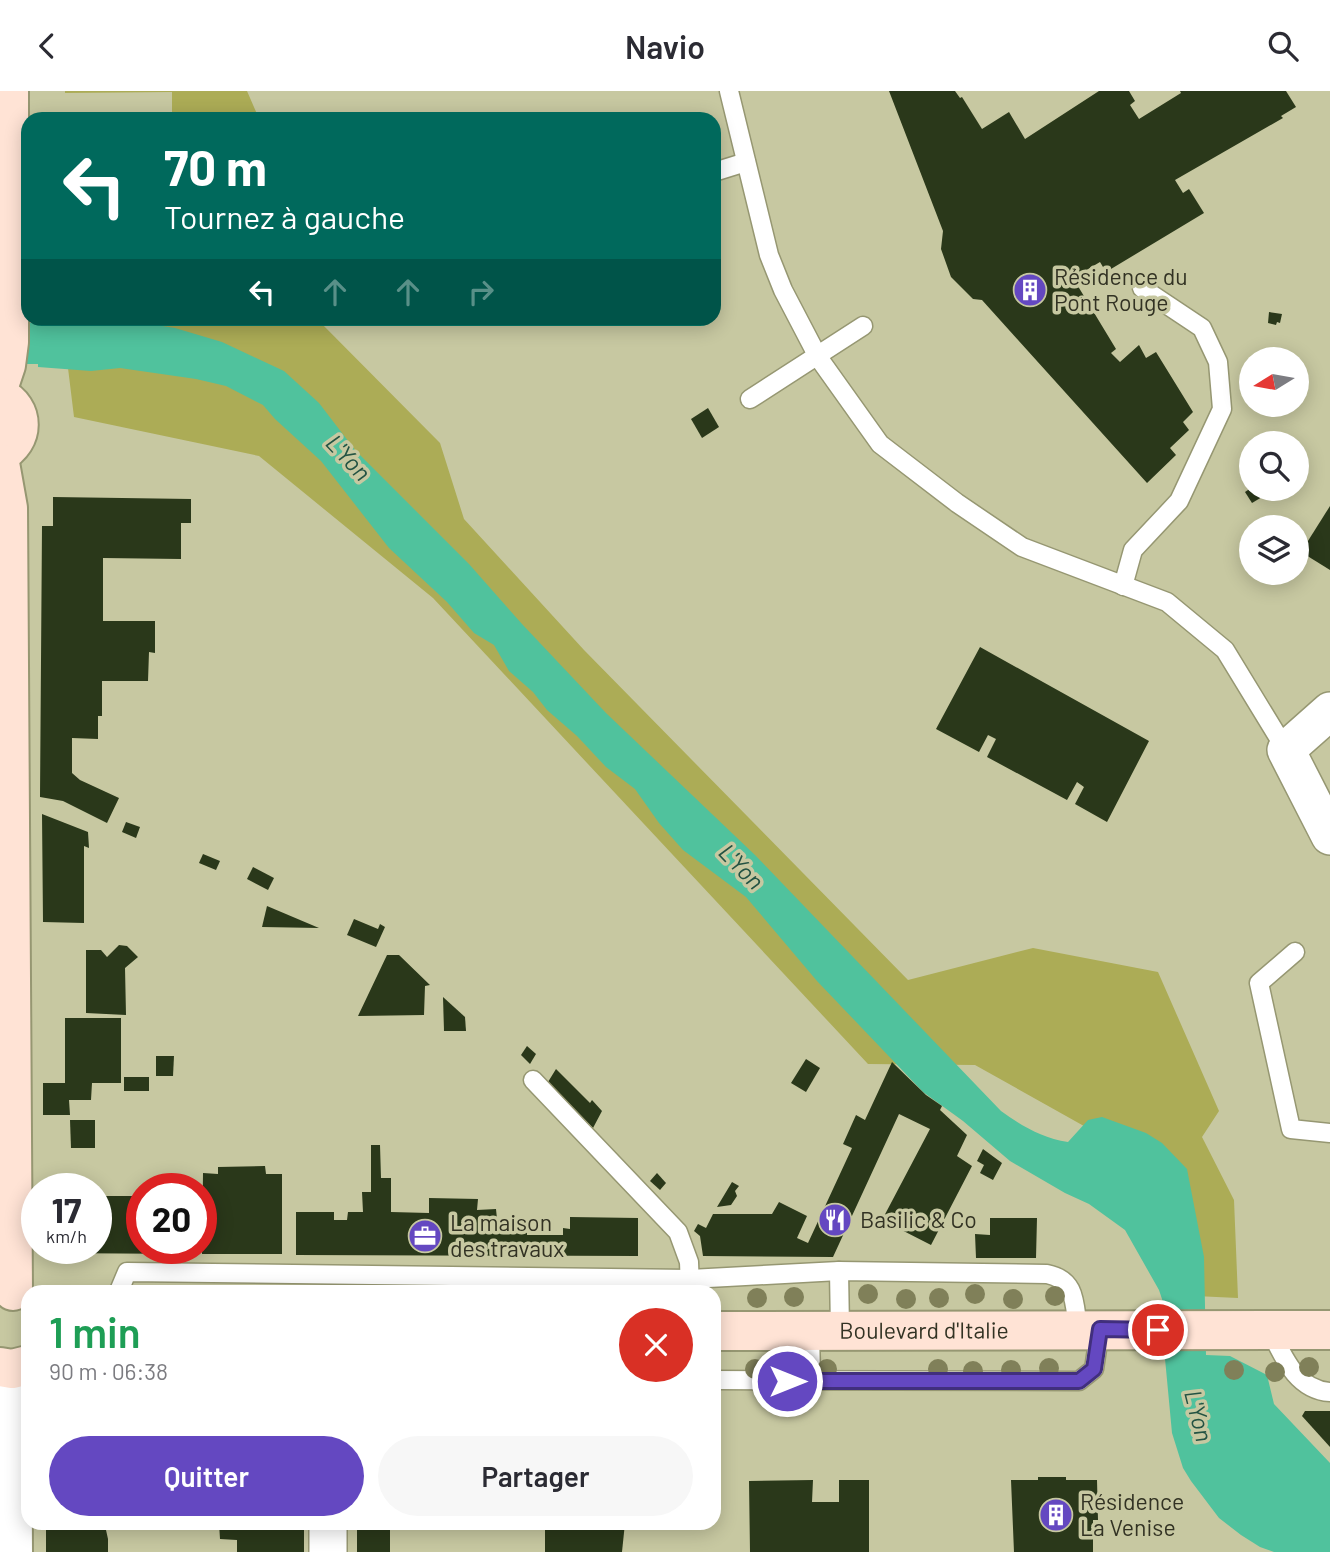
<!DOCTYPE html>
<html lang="fr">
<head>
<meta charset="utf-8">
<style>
  :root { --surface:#fff; --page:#f7f7f7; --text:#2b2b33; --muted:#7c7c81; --accent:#6448c1 }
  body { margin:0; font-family:Barlow,sans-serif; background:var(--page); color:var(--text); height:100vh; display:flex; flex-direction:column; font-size:26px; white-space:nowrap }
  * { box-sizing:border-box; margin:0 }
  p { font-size:23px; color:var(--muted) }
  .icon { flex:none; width:38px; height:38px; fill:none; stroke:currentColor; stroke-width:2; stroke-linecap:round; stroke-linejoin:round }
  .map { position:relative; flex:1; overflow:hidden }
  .details { position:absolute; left:21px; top:1194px; width:700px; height:245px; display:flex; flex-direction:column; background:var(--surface); border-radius:21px; box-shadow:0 4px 18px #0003 }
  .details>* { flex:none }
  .guide { position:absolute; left:21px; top:21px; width:700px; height:214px; border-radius:21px; box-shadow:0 4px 18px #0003; background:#00695c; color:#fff; overflow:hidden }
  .needle { width:46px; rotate:259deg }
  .tools { position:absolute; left:1239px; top:256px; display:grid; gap:14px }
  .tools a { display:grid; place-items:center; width:70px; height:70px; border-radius:50%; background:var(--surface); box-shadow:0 4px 18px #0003; font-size:35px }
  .speed { position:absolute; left:21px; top:1082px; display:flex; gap:14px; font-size:35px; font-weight:700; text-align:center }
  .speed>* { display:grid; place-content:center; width:91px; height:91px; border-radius:50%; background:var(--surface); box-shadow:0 4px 18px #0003; line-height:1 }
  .speed small { font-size:18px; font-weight:400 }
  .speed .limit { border:10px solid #d22; background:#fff; color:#111 }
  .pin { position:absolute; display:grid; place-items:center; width:60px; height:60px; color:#fff; margin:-30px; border:4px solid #fff; border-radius:50%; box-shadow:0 2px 7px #0007 }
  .me { position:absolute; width:77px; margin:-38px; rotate:90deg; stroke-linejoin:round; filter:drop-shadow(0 0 5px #0008) }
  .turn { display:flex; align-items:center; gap:24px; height:147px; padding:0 28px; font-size:32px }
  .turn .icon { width:91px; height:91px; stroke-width:2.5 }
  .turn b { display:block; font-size:49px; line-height:60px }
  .lanes { display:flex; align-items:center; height:66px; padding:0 28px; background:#0003; justify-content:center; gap:35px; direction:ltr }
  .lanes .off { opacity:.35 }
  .round { display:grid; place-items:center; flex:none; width:74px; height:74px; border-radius:37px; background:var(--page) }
  .summary { display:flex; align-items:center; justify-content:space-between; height:119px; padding:0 28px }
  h1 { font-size:42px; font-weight:600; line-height:52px; color:#1e9e55 }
  .primary-button { display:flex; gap:14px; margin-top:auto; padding:14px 28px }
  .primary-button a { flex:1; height:80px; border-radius:42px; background:var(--accent); color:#fff; font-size:28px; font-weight:600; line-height:80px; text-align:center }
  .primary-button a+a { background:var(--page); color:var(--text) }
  header { display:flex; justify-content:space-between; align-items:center; height:91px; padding:0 28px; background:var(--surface); font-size:32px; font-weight:600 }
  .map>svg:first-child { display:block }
  .green { fill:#acac56 }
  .water { fill:#50c29d }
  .building { fill:#2a381a }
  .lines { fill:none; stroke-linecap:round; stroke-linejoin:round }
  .service-casing { stroke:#969772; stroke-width:21 }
  .minor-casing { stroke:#969772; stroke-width:40 }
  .tertiary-casing { stroke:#969772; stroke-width:42 }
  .secondary-casing { stroke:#969772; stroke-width:42 }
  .service { stroke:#fff; stroke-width:18 }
  .minor { stroke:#fff; stroke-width:37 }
  .tertiary { stroke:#fff; stroke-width:38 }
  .secondary { stroke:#ffe3d5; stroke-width:38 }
  .tree { fill:#808059 }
  .route-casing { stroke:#412f7d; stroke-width:18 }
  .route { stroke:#6448c1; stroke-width:12 }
  .labels { text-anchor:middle; stroke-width:7; stroke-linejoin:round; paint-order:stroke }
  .poi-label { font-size:23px; fill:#323223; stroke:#c7c8a1; text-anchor:start }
  .street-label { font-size:23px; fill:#323223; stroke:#c7c8a1 }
  .water-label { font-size:24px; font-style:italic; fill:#235343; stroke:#c7c8a1 }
</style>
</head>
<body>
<header><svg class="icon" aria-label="back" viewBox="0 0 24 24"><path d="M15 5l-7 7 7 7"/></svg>Navio<svg class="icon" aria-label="search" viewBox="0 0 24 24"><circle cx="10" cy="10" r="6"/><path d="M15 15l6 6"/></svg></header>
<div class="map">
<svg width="1330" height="1461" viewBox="0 0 1330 1461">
  <rect width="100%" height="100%" fill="#c7c8a1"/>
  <!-- green -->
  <g class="green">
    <path d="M65 0H247L257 23 338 28H172V1L65 2Z"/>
    <path d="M62 228H317L440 352 464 428 584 559 908 889 1033 857 1158 881 1219 1020 1202 1046 1234 1109 1238 1207 1195 1205 1125 1058 975 974 868 973 433 507 259 365 74 326Z"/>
  </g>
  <!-- water -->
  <path class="water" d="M59 228 137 231 175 237 222 251 284 280 319 312 355 359 469 473 522 533 606 622 755 764 1001 1020C1022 1035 1042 1047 1068 1051L1088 1029 1102 1026 1146 1042 1162 1052 1187 1078 1204 1166 1206 1264 1230 1265 1267 1284 1274 1313 1330 1372V1461H1274L1260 1456 1241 1444 1219 1427 1191 1390 1183 1377 1172 1342 1164 1257V1214L1159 1199 1125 1139 1089 1113 1065 1102 1010 1070 963 1030 923 1001 817 890 746 806 683 759 659 732 635 698 606 676 577 645 547 619 533 601 509 580 494 554 474 542 447 511 389 457 321 370 275 328 263 314 226 295 196 288 120 277 91 280 38 276V273H0V232H36Z"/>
  <!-- building -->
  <g class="building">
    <path d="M889 0H955L960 7 962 6 982 38 1009 21 1025 48 1099 0H1129L1135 10 1130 14 1139 28 1181 2 1180 0H1286L1296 16 1281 25 1283 27 1175 89 1183 102 1189 98 1204 122 1106 181 1100 171 1073 187 1116 258 1111 262 1120 271 1139 254 1146 267 1156 261 1193 321 1183 331 1189 339 1170 357 1176 364 1147 392 982 209 973 208 951 186 941 158 943 140Z"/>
    <path d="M1269 221 1282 223 1280 232 1277 231 1276 234 1268 232Z"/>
    <path d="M708 317 719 336 702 347 691 328Z"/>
    <path d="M1251 397H1277L1252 412 1245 401Z"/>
    <path d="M53 406 191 408V432H181V468L103 467V530H155V562L149 561 148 590H102V625H98V648L72 647V682L80 689 119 707 107 732 63 710 40 706 42 435H53Z"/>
    <path d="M1330 415V479L1301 461Z"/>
    <path d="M980 556 1149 650 1107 731 1075 713 1084 696 1077 691 1067 709 987 666 996 648 988 644 979 661 936 638Z"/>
    <path d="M42 723 88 741 89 757 84 755V832L43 831Z"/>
    <path d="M126 731 140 736 136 747 122 741Z"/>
    <path d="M203 763 220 770 216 779 199 772Z"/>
    <path d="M253 776 274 787 268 799 247 788Z"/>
    <path d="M267 815 319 837 262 836Z"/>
    <path d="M354 828 378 838 380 833 385 836 376 856 347 844Z"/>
    <path d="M119 854 127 855 138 866 125 877 126 924 86 922V859H101L107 866Z"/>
    <path d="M387 864H399L430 894 425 895 424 924 358 925Z"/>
    <path d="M443 906 465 926 466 940H444Z"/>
    <path d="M65 927H121V992H92L91 1009H69L70 1024H43V992H65Z"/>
    <path d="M527 955 536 963 530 973 521 964Z"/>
    <path d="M156 965H174L173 985H156Z"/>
    <path d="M806 968 820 977 806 1001 791 992Z"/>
    <path d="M892 971 926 1004 942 1015 940 1019 967 1044 957 1065 972 1075 931 1154 882 1129 930 1038 899 1023 833 1166 703 1165 700 1145 694 1140 698 1133 706 1137 713 1123H772L779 1111 807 1125 797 1147 808 1152 852 1057 843 1053 856 1024 865 1029Z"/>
    <path d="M556 978 590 1012 592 1009 602 1020 593 1037 548 991Z"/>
    <rect x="124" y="986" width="25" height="14"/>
    <path d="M70 1029H95V1057H71Z"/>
    <path d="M371 1054H380L381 1087H391V1121L429 1122V1107L478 1108 477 1119 496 1118 497 1128 527 1129V1144H563V1137L570 1138V1126L638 1127V1165L296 1164V1121H334V1129H347L348 1121H363L362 1101H371Z"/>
    <path d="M983 1058 1002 1072 993 1089 980 1082 984 1074 977 1070Z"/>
    <path d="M265 1075 266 1083H282V1163H202L203 1082 218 1083V1076Z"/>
    <path d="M657 1082 666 1092 660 1099 650 1090Z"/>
    <path d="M732 1091 739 1095 735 1100 737 1105 731 1114 717 1116Z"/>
    <path d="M96 1105H142V1157H196V1163L44 1162V1157H96Z"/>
    <path d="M990 1127H1037L1036 1167H976L975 1143 990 1144Z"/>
    <path d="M1305 1320H1330V1356L1302 1325Z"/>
    <path d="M714 1321H721V1337L714 1353Z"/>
    <path d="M1038 1386H1066V1389H1097L1098 1429H1093V1461H1014L1011 1389H1038Z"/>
    <path d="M813 1389 812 1411H839V1389H869V1461H750L749 1390Z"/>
    <path d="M46 1432H102V1438L106 1439 108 1448V1461H46Z"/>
    <path d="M219 1432H233L232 1437H256V1432H304V1461H237V1449L220 1448Z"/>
    <path d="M357 1432H385V1436L390 1437V1461H357Z"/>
    <path d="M545 1432H625L622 1461H545Z"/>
  </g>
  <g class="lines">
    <defs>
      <g id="service">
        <path d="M729 0 769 164 783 199 818 266 880 353 957 412 1022 456 1167 511 1225 559 1286 659"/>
        <path d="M714 81 746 71"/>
        <path d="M750 308 863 235"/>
        <path d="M1123 495 1133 459 1179 410 1222 318 1218 271 1202 237 1142 197"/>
        <path d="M1295 861 1259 892 1291 1038 1330 1042"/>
        <path d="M533 989 678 1141 689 1171 690 1198"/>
        <path d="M839 1180 840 1239"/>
        <path d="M119 1200 127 1181 690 1188 839 1180 1047 1183C1077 1189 1074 1213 1078 1238"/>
        <path d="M810 1239 811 1290"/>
        <path d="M1270 1239C1283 1265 1296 1299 1330 1301"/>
        <path d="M714 1289 1079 1290 1094 1278 1100 1238"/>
      </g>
      <g id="minor">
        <path d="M1330 620 1286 659 1330 745"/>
        <path d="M328 1432V1461"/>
      </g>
      <path id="tertiary" d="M12 1278 13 1461"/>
      <g id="secondary">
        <path d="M0 292 6 274 9 251V0"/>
        <path d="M0 306C25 318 25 349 0 362"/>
        <path d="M0 372 8 417 13 1200"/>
        <path id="s1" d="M714 1240 1330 1239"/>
        <path d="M0 1276 12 1278 28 1274"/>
      </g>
    </defs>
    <!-- service casing -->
    <use href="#service" class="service-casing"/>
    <!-- minor casing -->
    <use href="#minor" class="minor-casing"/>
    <!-- tertiary casing -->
    <use href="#tertiary" class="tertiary-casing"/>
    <!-- secondary casing -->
    <use href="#secondary" class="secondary-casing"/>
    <!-- service -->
    <use href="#service" class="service"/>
    <!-- minor -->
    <use href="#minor" class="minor"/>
    <!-- tertiary -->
    <use href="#tertiary" class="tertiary"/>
    <!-- secondary -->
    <use href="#secondary" class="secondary"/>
  </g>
  <!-- trees -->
  <g class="tree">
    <circle cx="868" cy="1203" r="10"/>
    <circle cx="975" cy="1203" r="10"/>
    <circle cx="1055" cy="1205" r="10"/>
    <circle cx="794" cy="1206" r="10"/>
    <circle cx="757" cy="1207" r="10"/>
    <circle cx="939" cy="1207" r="10"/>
    <circle cx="906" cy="1208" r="10"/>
    <circle cx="1013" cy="1208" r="10"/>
    <circle cx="790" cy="1276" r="10"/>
    <circle cx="1309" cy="1276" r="10"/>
    <circle cx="1049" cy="1277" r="10"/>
    <circle cx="755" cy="1278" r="10"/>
    <circle cx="827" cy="1278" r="10"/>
    <circle cx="938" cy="1278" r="10"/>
    <circle cx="1011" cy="1279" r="10"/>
    <circle cx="1234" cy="1279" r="10"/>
    <circle cx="973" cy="1280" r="10"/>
    <circle cx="1275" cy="1281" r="10"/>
  </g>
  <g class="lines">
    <defs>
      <path id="route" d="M787 1290H1079L1094 1278 1100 1238 1158 1239"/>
    </defs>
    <!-- route casing -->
    <use href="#route" class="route-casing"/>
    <!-- route -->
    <use href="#route" class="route"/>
  </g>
  <!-- icons -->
  <defs>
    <symbol id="building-disc" viewBox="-11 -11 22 22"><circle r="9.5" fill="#6448c1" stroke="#c7c8a1"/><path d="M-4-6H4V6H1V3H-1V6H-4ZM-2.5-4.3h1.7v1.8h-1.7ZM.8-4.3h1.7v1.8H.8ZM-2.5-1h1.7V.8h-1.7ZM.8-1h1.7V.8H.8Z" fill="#fff"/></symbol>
    <symbol id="restaurant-disc" viewBox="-11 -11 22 22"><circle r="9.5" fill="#6448c1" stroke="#c7c8a1"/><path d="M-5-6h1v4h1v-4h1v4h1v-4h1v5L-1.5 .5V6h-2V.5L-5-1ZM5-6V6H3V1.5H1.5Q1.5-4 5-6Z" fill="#fff"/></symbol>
    <symbol id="office-disc" viewBox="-11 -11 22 22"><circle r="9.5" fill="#6448c1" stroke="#c7c8a1"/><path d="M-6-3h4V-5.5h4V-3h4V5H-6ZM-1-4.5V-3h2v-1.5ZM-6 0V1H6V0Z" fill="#fff"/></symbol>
  </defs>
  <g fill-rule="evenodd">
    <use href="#building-disc" x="1011" y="180" width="38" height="38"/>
    <use href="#restaurant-disc" x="816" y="1110" width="38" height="38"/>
    <use href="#office-disc" x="406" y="1126" width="38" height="38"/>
    <use href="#building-disc" x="1037" y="1405" width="38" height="38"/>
  </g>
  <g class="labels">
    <!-- poi labels -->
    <g class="poi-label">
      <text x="1054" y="194">Résidence du<tspan x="1054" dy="26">Pont Rouge</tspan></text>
      <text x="860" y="1137">Basilic &amp; Co</text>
      <text x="450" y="1140">La maison<tspan x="450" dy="26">des travaux</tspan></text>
      <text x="1080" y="1419">Résidence<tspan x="1080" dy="26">La Venise</tspan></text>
    </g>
    <!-- street labels -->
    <g class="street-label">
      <text dy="8" stroke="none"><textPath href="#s1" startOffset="210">Boulevard d'Italie</textPath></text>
    </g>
    <!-- water labels -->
    <g class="water-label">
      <text transform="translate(348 367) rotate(47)" y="8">L'Yon</text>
      <text transform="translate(741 776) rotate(46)" y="8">L'Yon</text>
      <text transform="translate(1198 1325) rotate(76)" y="8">L'Yon</text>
    </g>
  </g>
</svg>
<div class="tools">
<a><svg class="needle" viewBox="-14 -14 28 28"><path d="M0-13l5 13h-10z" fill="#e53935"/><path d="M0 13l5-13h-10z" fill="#7c7c81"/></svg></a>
<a><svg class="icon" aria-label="search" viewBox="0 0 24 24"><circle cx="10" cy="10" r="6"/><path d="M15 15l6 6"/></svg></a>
<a><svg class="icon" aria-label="layers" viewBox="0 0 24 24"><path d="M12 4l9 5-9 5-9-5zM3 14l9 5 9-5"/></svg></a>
</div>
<div class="speed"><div>17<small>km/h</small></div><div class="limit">20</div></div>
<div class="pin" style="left:1158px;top:1239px;background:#d93025"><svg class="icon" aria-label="arrive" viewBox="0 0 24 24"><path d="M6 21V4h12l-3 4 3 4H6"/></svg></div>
<svg class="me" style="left:787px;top:1290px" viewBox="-20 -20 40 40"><circle r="17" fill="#6448c1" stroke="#fff" stroke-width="3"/><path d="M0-11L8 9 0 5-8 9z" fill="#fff"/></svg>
<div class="guide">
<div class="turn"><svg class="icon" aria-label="left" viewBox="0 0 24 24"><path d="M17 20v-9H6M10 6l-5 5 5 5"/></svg><div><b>70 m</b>Tournez à gauche</div></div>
<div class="lanes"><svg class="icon" aria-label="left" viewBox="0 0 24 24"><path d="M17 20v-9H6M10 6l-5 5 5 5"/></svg><svg class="icon off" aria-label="ahead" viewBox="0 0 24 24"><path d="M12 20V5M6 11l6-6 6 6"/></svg><svg class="icon off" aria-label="ahead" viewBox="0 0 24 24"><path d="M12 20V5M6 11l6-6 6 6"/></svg><svg class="icon off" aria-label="right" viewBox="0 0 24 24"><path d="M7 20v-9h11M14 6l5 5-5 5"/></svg></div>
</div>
<section class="details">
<div class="summary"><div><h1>1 min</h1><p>90 m · 06:38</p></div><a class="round" style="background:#d93025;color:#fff"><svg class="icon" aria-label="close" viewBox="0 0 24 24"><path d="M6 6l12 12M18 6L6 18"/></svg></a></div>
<div class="primary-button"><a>Quitter</a><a>Partager</a></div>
</section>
</div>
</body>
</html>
